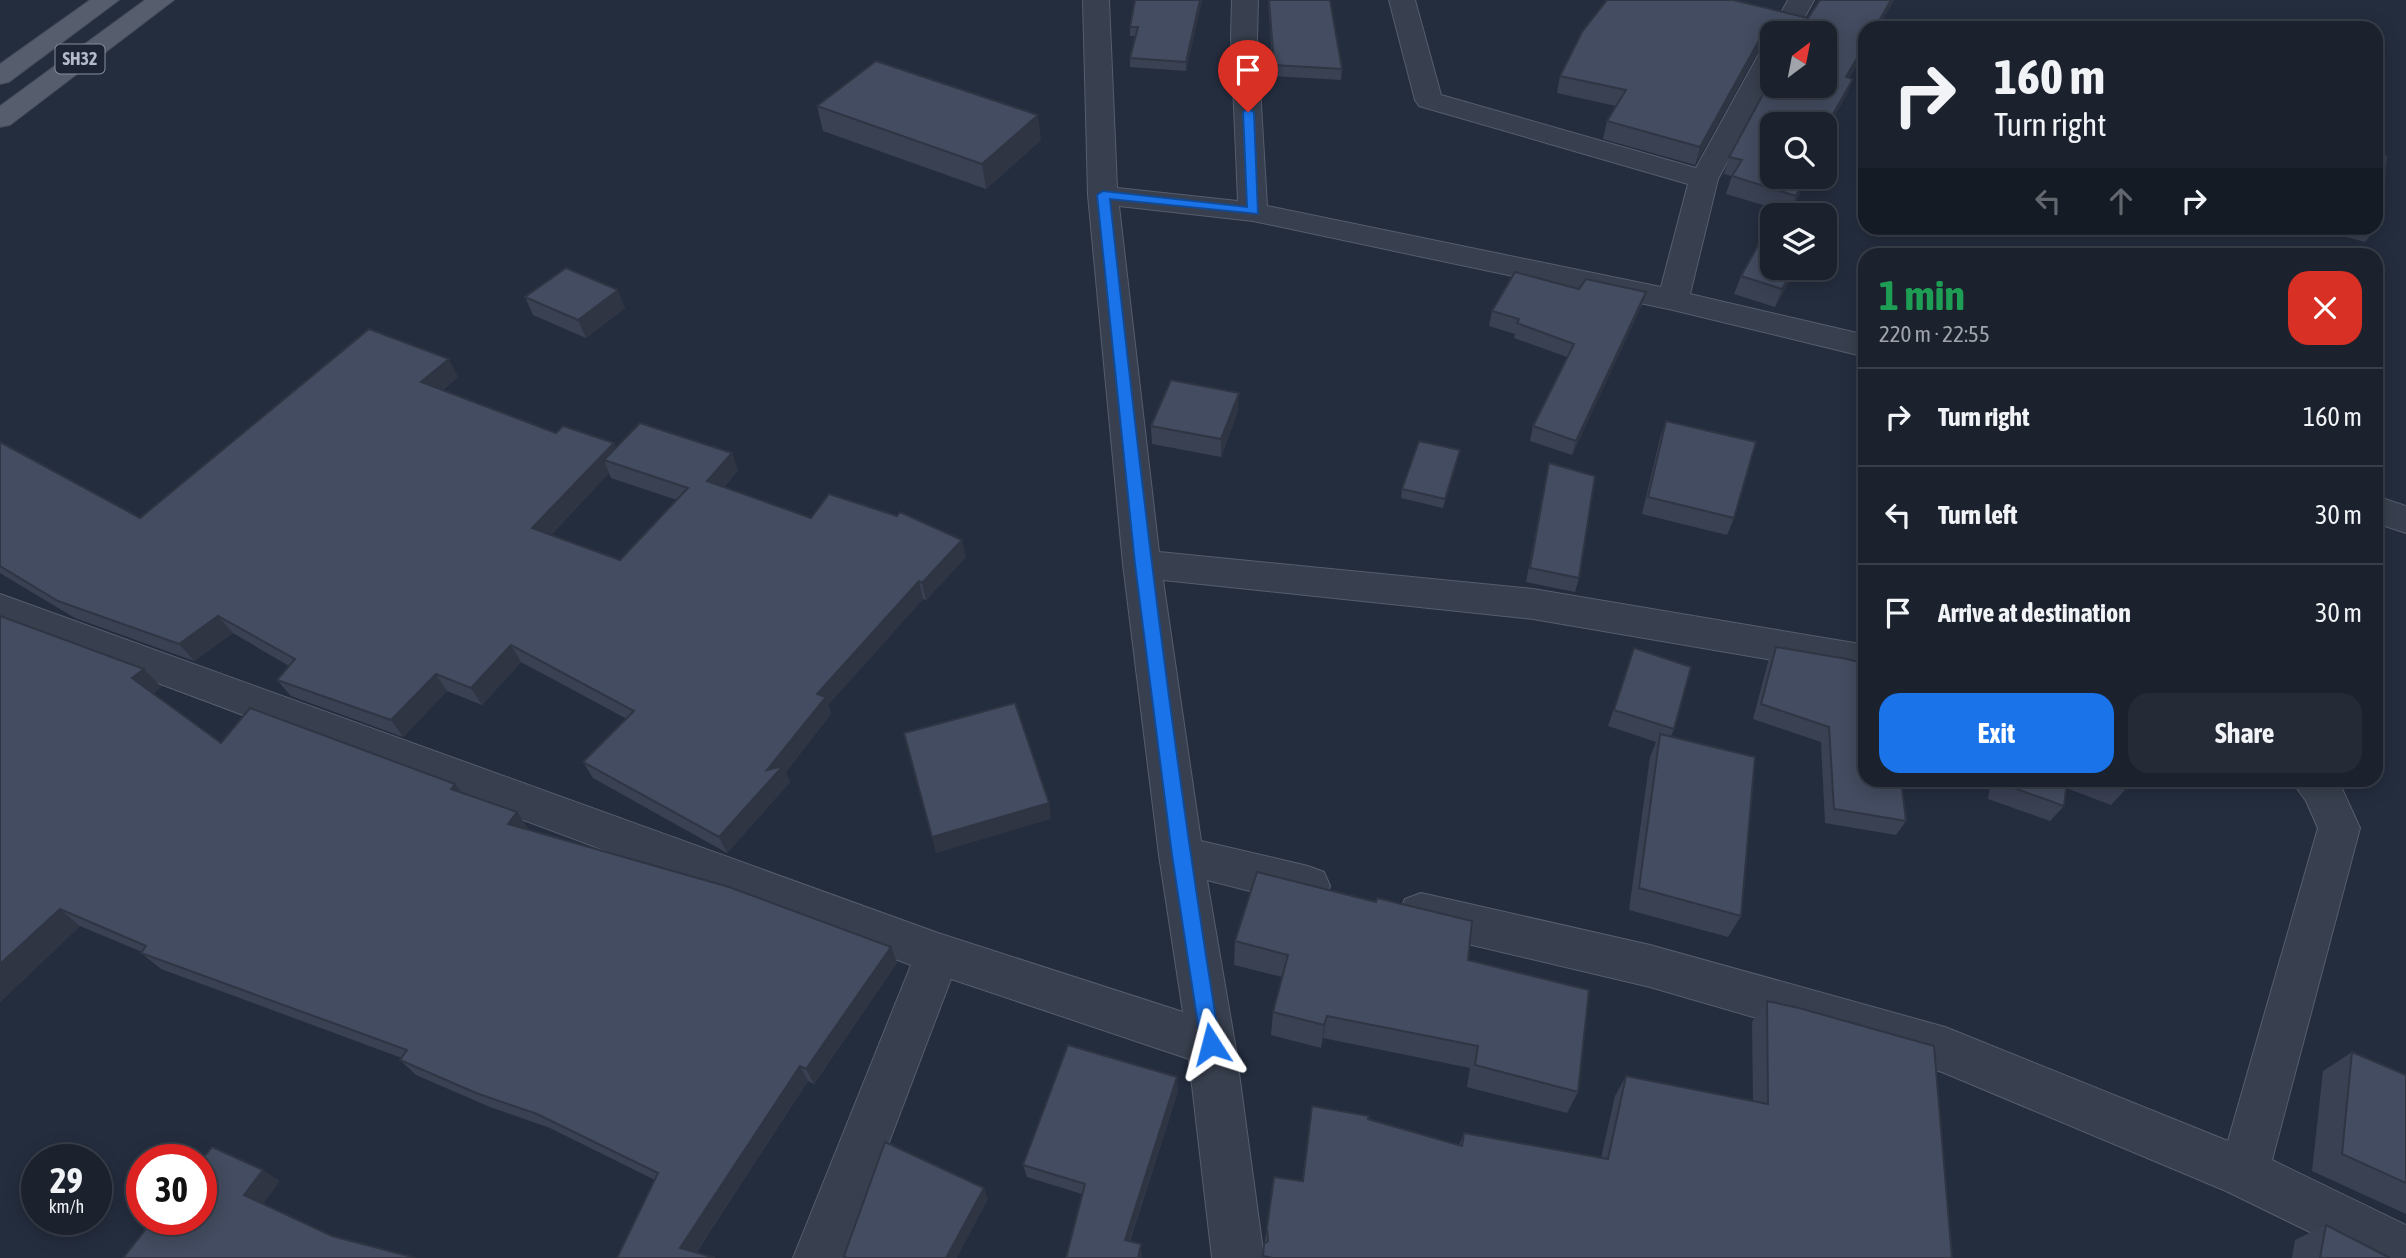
<!DOCTYPE html>
<html lang="en">
<head>
<meta charset="utf-8">
<style>
  :root { --surface:#1b222e; --page:#242a36; --text:#f1f3f6; --muted:#a0a4aa; --line:#393f4a; --accent:#1a73e8 }
  body { margin:0; font-family:"Asap Condensed",sans-serif; background:var(--page); color:var(--text); height:100vh; display:flex; flex-direction:column; font-size:26px; white-space:nowrap }
  * { box-sizing:border-box; margin:0 }
  p { font-size:23px; color:var(--muted) }
  .icon { flex:none; width:38px; height:38px; fill:none; stroke:currentColor; stroke-width:2; stroke-linecap:round; stroke-linejoin:round }
  .map { position:relative; flex:1; overflow:hidden }
  .details { position:absolute; left:1858px; top:248px; width:525px; height:539px; display:flex; flex-direction:column; background:var(--surface); border-radius:21px; box-shadow:0 4px 18px #0003,0 0 0 2px var(--line) }
  .details>* { flex:none }
  .banner { position:absolute; left:1858px; top:21px; width:525px; height:214px; border-radius:21px; box-shadow:0 4px 18px #0003,0 0 0 2px var(--line); background:#1b222e; color:var(--text); overflow:hidden }
  .needle { width:46px; rotate:32deg }
  .controls { position:absolute; left:1760px; top:21px; display:grid; gap:14px }
  .controls a { display:grid; place-items:center; width:77px; height:77px; border-radius:14px; background:var(--surface); box-shadow:0 4px 18px #0003,0 0 0 2px var(--line); font-size:35px }
  .speed { position:absolute; left:21px; top:1144px; display:flex; gap:14px; font-size:35px; font-weight:700; text-align:center }
  .speed>* { display:grid; place-content:center; width:91px; height:91px; border-radius:50%; background:var(--surface); box-shadow:0 4px 18px #0003,0 0 0 2px var(--line); line-height:1 }
  .speed small { font-size:18px; font-weight:400 }
  .speed .limit { border:10px solid #d22; background:#fff; color:#111 }
  .pin { position:absolute; display:grid; place-items:center; width:60px; height:60px; color:#fff; margin:-72px -30px; border-radius:50% 50% 50% 0; rotate:-45deg; box-shadow:0 0 7px #0007 }
  .pin .icon { rotate:45deg }
  .me { position:absolute; width:77px; margin:-38px; rotate:351deg; stroke-linejoin:round; filter:drop-shadow(0 0 5px #0008) }
  .turn { display:flex; align-items:center; gap:24px; height:147px; padding:0 21px; font-size:32px }
  .turn .icon { width:91px; height:91px; stroke-width:2.5 }
  .turn b { display:block; font-size:49px; line-height:60px }
  .lanes { display:flex; align-items:center; height:66px; padding:0 21px; background:#0003; justify-content:center; gap:35px; direction:ltr }
  .lanes .off { opacity:.35 }
  .round { display:grid; place-items:center; flex:none; width:74px; height:74px; border-radius:21px; background:var(--page) }
  .overview { display:flex; align-items:center; justify-content:space-between; height:119px; padding:0 21px }
  h1 { font-size:42px; font-weight:700; line-height:52px; color:#1e9e55 }
  .button { display:flex; gap:14px; margin-top:auto; padding:14px 21px }
  .button a { flex:1; height:80px; border-radius:21px; background:var(--accent); color:#fff; font-size:28px; font-weight:700; line-height:80px; text-align:center }
  .button a+a { background:var(--page); color:var(--text) }
  ul { padding:0; list-style:none }
  li { display:flex; align-items:center; gap:21px; height:98px; padding:0 21px; border-top:2px solid var(--line) }
  li div { flex:1 }
  li b { display:block; font-size:26px }
  li em { font-style:normal }
  .map>svg:first-child { display:block }
  .lines { fill:none; stroke-linecap:round; stroke-linejoin:round }
  .minor-casing { stroke:#565d6c; stroke-width:2 }
  .major-casing { stroke:#414857; stroke-width:2 }
  .minor { fill:#383f4e; fill-rule:evenodd }
  .major { fill:#565e6e; fill-rule:evenodd }
  .wall { fill:#3a4153; fill-rule:evenodd }
  .shaded-wall { fill:#2f3543 }
  .building { fill:#434c60; stroke:#2f3543; stroke-width:2 }
  .route { fill:#1a73e8; stroke:#114b97; stroke-width:2 }
  .labels { text-anchor:middle; stroke-width:6; stroke-linejoin:round; paint-order:stroke }
  .shield { fill:#1d2433; stroke:#878d9c; stroke-width:2 }
  .shield-label { font-size:18px; font-weight:bold; fill:#b4bac9 }
</style>
</head>
<body>
<div class="map">
<svg width="2406" height="1258" viewBox="0 0 2406 1258">
  <rect width="100%" height="100%" fill="#242d3e"/>
  <g class="lines">
    <defs>
      <g id="minor">
        <path d="M1083 0H1109L1117 188 1238 201 1231 37 1232 0H1258L1257 37 1267 206 1661 287 1688 184 1419 106 1415 100 1389 0H1415L1441 95 1696 168 1760 52 1764 46 1773 44V77L1718 179 1690 294 1866 335V357L1673 310 1253 221 1119 206 1159 552 1533 589 1866 645V676L1533 619 1163 580 1201 841 1308 866 1324 872 1330 886 1324 900 1308 906 1207 880 1235 1044 1264 1258H1212L1189 1059 951 979 845 1258H793L911 965 0 624V594L938 933 1183 1012 1159 855 1123 564 1088 195Z"/>
        <path d="M1788 0H1814L1796 33H1773V37L1770 33Z"/>
        <path d="M2376 496 2406 506V533L2376 523Z"/>
        <path d="M2291 780H2338L2360 828 2272 1160 2406 1225V1258H2363L2226 1191 1942 1072 1650 987 1421 933 1405 927 1399 913 1405 899 1421 893 1650 945 1945 1027 2228 1141 2318 828 2306 801Z"/>
      </g>
      <g id="major">
        <path d="M90 0H119L9 82 0 84V64Z"/>
        <path d="M145 0H174L10 125 0 127V106Z"/>
      </g>
    </defs>
    <!-- minor casing -->
    <use href="#minor" class="minor-casing"/>
    <!-- major casing -->
    <use href="#major" class="major-casing"/>
    <!-- minor -->
    <use href="#minor" class="minor"/>
    <!-- major -->
    <use href="#major" class="major"/>
  </g>
  <!-- wall -->
  <g class="wall">
    <path d="M1202 0 1186 71 1130 67V58L1135 36H1130V27Z"/>
    <path d="M1268 0H1330L1342 69 1341 80 1273 76Z"/>
    <path d="M1820 0H1894L1878 28H1866V50L1849 78 1853 79 1846 96 1773 177H1808L1790 213 1726 194 1732 176 1724 174 1729 157 1825 33H1773L1758 51 1695 165 1603 139 1607 121 1616 106 1557 93 1560 76 1808 18Z"/>
    <path d="M817 106 1041 140 986 189 823 131Z"/>
    <path d="M2313 228H2376L2365 242Z"/>
    <path d="M1797 268 1775 307 1734 294 1741 276Z"/>
    <path d="M1579 289 1646 292 1641 307 1572 455 1530 441 1533 426 1567 357 1514 338 1515 334 1489 326 1492 311Z"/>
    <path d="M525 297 625 308 586 338 533 315Z"/>
    <path d="M458 377 443 390 556 433 614 443 616 448 738 470 724 487 811 518 966 557 926 600 923 599 828 705 831 714 786 772 790 782 727 853 593 778 583 762 627 719 521 662 482 705 447 691 403 737 291 696 277 680 289 666 233 633 194 661 75 618 0 573V442L140 518ZM609 473 611 478 677 500 620 560 551 535Z"/>
    <path d="M1238 411 1221 457 1152 444 1151 426Z"/>
    <path d="M1666 421 1734 518 1727 535 1642 514 1660 438Z"/>
    <path d="M1458 459 1443 508 1401 498 1402 489Z"/>
    <path d="M1549 463 1579 578 1575 592 1526 582 1546 478Z"/>
    <path d="M0 616 161 687 153 694 221 743 455 784 461 792 529 830 891 947 897 963 814 1084 808 1081 696 1253 617 1258 655 1180 550 1128 490 1107 416 1075 400 1060 402 1058 161 969 141 953 142 952 80 926 0 1002Z"/>
    <path d="M1776 647 1906 821 1896 835 1825 823 1821 742 1753 719 1768 662Z"/>
    <path d="M1634 648 1674 729 1671 736 1741 916 1728 937 1629 910 1650 757 1656 742 1608 726Z"/>
    <path d="M1991 780H2127L2126 789 2111 805 2066 788 2064 806 2050 821 1988 799Z"/>
    <path d="M1235 941 1468 960 1578 1092 1567 1113 1467 1087 1470 1068 1323 1038 1321 1048 1271 1035 1273 1012 1282 977 1234 965Z"/>
    <path d="M1767 1001 1952 1258H1262L1267 1228 1302 1181 1312 1106 1459 1145 1464 1133 1601 1158 1615 1096 1626 1076 1753 1101 1752 1022Z"/>
    <path d="M2352 1052 2406 1075V1214L2312 1171 2323 1071Z"/>
    <path d="M1178 1091 1130 1241 1142 1255V1258H1066L1082 1194 1027 1177 1023 1165Z"/>
    <path d="M2326 1225 2390 1258H2292L2295 1240Z"/>
  </g>
  <!-- shaded-wall -->
  <g class="shaded-wall">
    <path d="M1200 0H1202L1186 71V62Z"/>
    <path d="M1891 0H1894L1878 28H1875Z"/>
    <path d="M1780 25 1777 33H1773V42L1763 43 1758 51 1695 165 1700 147 1763 33 1769 26Z"/>
    <path d="M1866 43V50L1840 94 1846 77Z"/>
    <path d="M1853 79 1846 96 1825 134V128Z"/>
    <path d="M1038 115 1041 140 986 189 982 164Z"/>
    <path d="M1806 177H1808L1790 213 1796 196Z"/>
    <path d="M1794 268H1797L1775 307 1782 289Z"/>
    <path d="M618 290 625 308 586 338 578 320Z"/>
    <path d="M1646 292 1641 307 1572 455 1576 441Z"/>
    <path d="M449 359 458 377 431 399 421 382Z"/>
    <path d="M1239 393 1238 411 1221 457V439Z"/>
    <path d="M614 443 621 461 604 460 609 473 541 545 532 528Z"/>
    <path d="M1460 450 1458 459 1443 508 1445 499Z"/>
    <path d="M732 453 738 470 714 498 707 481Z"/>
    <path d="M962 540 966 557 926 600 922 583Z"/>
    <path d="M919 581 923 599 828 705 831 714 786 772 790 782 727 853 719 837 767 770 817 694Z"/>
    <path d="M218 616 233 633 194 661 179 644Z"/>
    <path d="M511 645 521 662 482 705 471 688Z"/>
    <path d="M144 669 161 687 149 697 132 678Z"/>
    <path d="M436 674 447 691 403 737 391 720Z"/>
    <path d="M455 784 468 802 451 789Z"/>
    <path d="M1049 803 1051 819 936 853 932 837Z"/>
    <path d="M517 812 529 830 520 842 508 824Z"/>
    <path d="M60 909 80 926 0 1002V964Z"/>
    <path d="M891 947 897 963 814 1084 806 1069Z"/>
    <path d="M1327 1016 1323 1038 1321 1048 1324 1025Z"/>
    <path d="M800 1066 808 1081 692 1258 680 1248Z"/>
    <path d="M1177 1077 1178 1091 1126 1251 1125 1240Z"/>
    <path d="M263 1170 280 1181 261 1207 244 1195Z"/>
    <path d="M984 1188 988 1199 957 1258H946Z"/>
    <path d="M1141 1244 1142 1258H1138Z"/>
  </g>
  <!-- building -->
  <g class="building">
    <path d="M1135 0H1200L1186 62 1130 58 1138 27H1130Z"/>
    <path d="M1269 0H1330L1342 69 1274 65Z"/>
    <path d="M1607 0H1733L1808 18 1820 0H1891L1875 28H1866V43L1846 77 1853 79 1825 128V124H1773V177H1806L1796 196 1732 176 1742 160 1729 157 1773 76V86H1825V33H1780V25L1769 26 1763 33 1700 147 1607 121 1626 90 1560 76 1582 32Z"/>
    <path d="M876 61 1038 115 982 164 817 106Z"/>
    <path d="M2376 153 2387 156 2379 224 2376 223Z"/>
    <path d="M1773 219V268H1794L1782 289 1741 276Z"/>
    <path d="M566 268 618 290 578 320 525 297Z"/>
    <path d="M1515 272 1579 289 1586 279 1646 292 1576 441 1533 426 1574 344 1517 323 1519 319 1492 311Z"/>
    <path d="M369 329 449 359 421 382 556 433 563 426 614 443 532 528 620 560 688 488 604 460 640 423 732 453 707 481 811 518 829 494 897 516 900 512 962 540 922 583 919 581 817 694 826 697 767 770 783 766 719 837 583 762 634 711 511 645 471 688 436 674 391 720 277 680 295 659 218 616 179 644 58 601 0 566V442L140 518Z"/>
    <path d="M1171 380 1239 393 1221 439 1151 426Z"/>
    <path d="M1666 421 1756 442 1734 518 1648 497Z"/>
    <path d="M1419 441 1460 450 1445 499 1402 489Z"/>
    <path d="M1549 463 1595 476 1579 578 1530 568Z"/>
    <path d="M0 616 144 669 132 678 221 743 250 708 455 784 451 789 517 812 508 824 729 887 891 947 806 1069 800 1066 680 1248 715 1258H617L658 1173 537 1114 476 1093 400 1060 407 1050 141 953 146 946 60 909 0 964Z"/>
    <path d="M1776 647 1847 659 1866 664V780H1901L1906 821 1834 809 1829 727 1761 704Z"/>
    <path d="M1634 648 1691 667 1674 729 1614 710Z"/>
    <path d="M1015 703 1049 803 932 837 904 733Z"/>
    <path d="M1660 734 1755 757 1741 916 1639 888Z"/>
    <path d="M2001 780H2067L2064 806 2000 783Z"/>
    <path d="M2103 780H2127L2126 789Z"/>
    <path d="M1257 872 1376 902 1377 898 1472 921 1468 960 1589 990 1578 1092 1475 1065 1478 1046 1327 1016 1324 1025 1273 1012 1288 955 1235 941Z"/>
    <path d="M1767 1001 1799 1008 1934 1046 1952 1258H1273L1263 1256 1264 1244 1268 1241 1267 1228 1274 1177 1303 1181 1312 1106 1369 1116 1368 1119 1462 1146 1464 1133 1608 1159 1626 1076 1768 1104Z"/>
    <path d="M1068 1045 1177 1077 1125 1240 1141 1244 1138 1258H1066L1085 1184 1023 1165Z"/>
    <path d="M2352 1052 2406 1075V1183L2342 1154Z"/>
    <path d="M885 1142 984 1188 946 1258H847L844 1256Z"/>
    <path d="M212 1147 263 1170 244 1195 332 1236 416 1258H123L153 1220H201V1160Z"/>
    <path d="M2326 1225 2390 1258H2320Z"/>
  </g>
  <!-- route -->
  <path class="route" d="M1248 109 1254 112 1258 214 1110 199C1141 483 1174 762 1220 1044L1218 1050 1211 1053 1204 1050 1201 1044 1172 855 1135 564 1097 195 1103 191 1247 207 1243 112Z"/>
  <g class="labels">
    <!-- shield labels -->
    <rect class="shield" x="55.5" y="44.5" width="49" height="29" rx="5"/>
    <g class="shield-label">
      <text x="80" y="65">SH32</text>
    </g>
  </g>
</svg>
<div class="controls">
<a><svg class="needle" viewBox="-14 -14 28 28"><path d="M0-13l5 13h-10z" fill="#e53935"/><path d="M0 13l5-13h-10z" fill="#a0a4aa"/></svg></a>
<a><svg class="icon" aria-label="search" viewBox="0 0 24 24"><circle cx="10" cy="10" r="6"/><path d="M15 15l6 6"/></svg></a>
<a><svg class="icon" aria-label="layers" viewBox="0 0 24 24"><path d="M12 4l9 5-9 5-9-5zM3 14l9 5 9-5"/></svg></a>
</div>
<div class="speed"><div>29<small>km/h</small></div><div class="limit">30</div></div>
<div class="pin" style="left:1248px;top:112px;background:#d93025"><svg class="icon" aria-label="arrive" viewBox="0 0 24 24"><path d="M6 21V4h12l-3 4 3 4H6"/></svg></div>
<svg class="me" style="left:1211px;top:1044px" viewBox="-20 -20 40 40"><path d="M0-17L14 15 0 8-14 15z" fill="#1a73e8" stroke="#fff" stroke-width="4"/></svg>
<div class="banner">
<div class="turn"><svg class="icon" aria-label="right" viewBox="0 0 24 24"><path d="M7 20v-9h11M14 6l5 5-5 5"/></svg><div><b>160 m</b>Turn right</div></div>
<div class="lanes"><svg class="icon off" aria-label="left" viewBox="0 0 24 24"><path d="M17 20v-9H6M10 6l-5 5 5 5"/></svg><svg class="icon off" aria-label="ahead" viewBox="0 0 24 24"><path d="M12 20V5M6 11l6-6 6 6"/></svg><svg class="icon" aria-label="right" viewBox="0 0 24 24"><path d="M7 20v-9h11M14 6l5 5-5 5"/></svg></div>
</div>
<section class="details">
<div class="overview"><div><h1>1 min</h1><p>220 m · 22:55</p></div><a class="round" style="background:#d93025;color:#fff"><svg class="icon" aria-label="close" viewBox="0 0 24 24"><path d="M6 6l12 12M18 6L6 18"/></svg></a></div>
<ul>
<li><svg class="icon" aria-label="right" viewBox="0 0 24 24"><path d="M7 20v-9h11M14 6l5 5-5 5"/></svg><div><b>Turn right</b></div><em>160 m</em></li>
<li><svg class="icon" aria-label="left" viewBox="0 0 24 24"><path d="M17 20v-9H6M10 6l-5 5 5 5"/></svg><div><b>Turn left</b></div><em>30 m</em></li>
<li><svg class="icon" aria-label="arrive" viewBox="0 0 24 24"><path d="M6 21V4h12l-3 4 3 4H6"/></svg><div><b>Arrive at destination</b></div><em>30 m</em></li>
</ul>
<div class="button"><a>Exit</a><a>Share</a></div>
</section>
</div>
</body>
</html>
